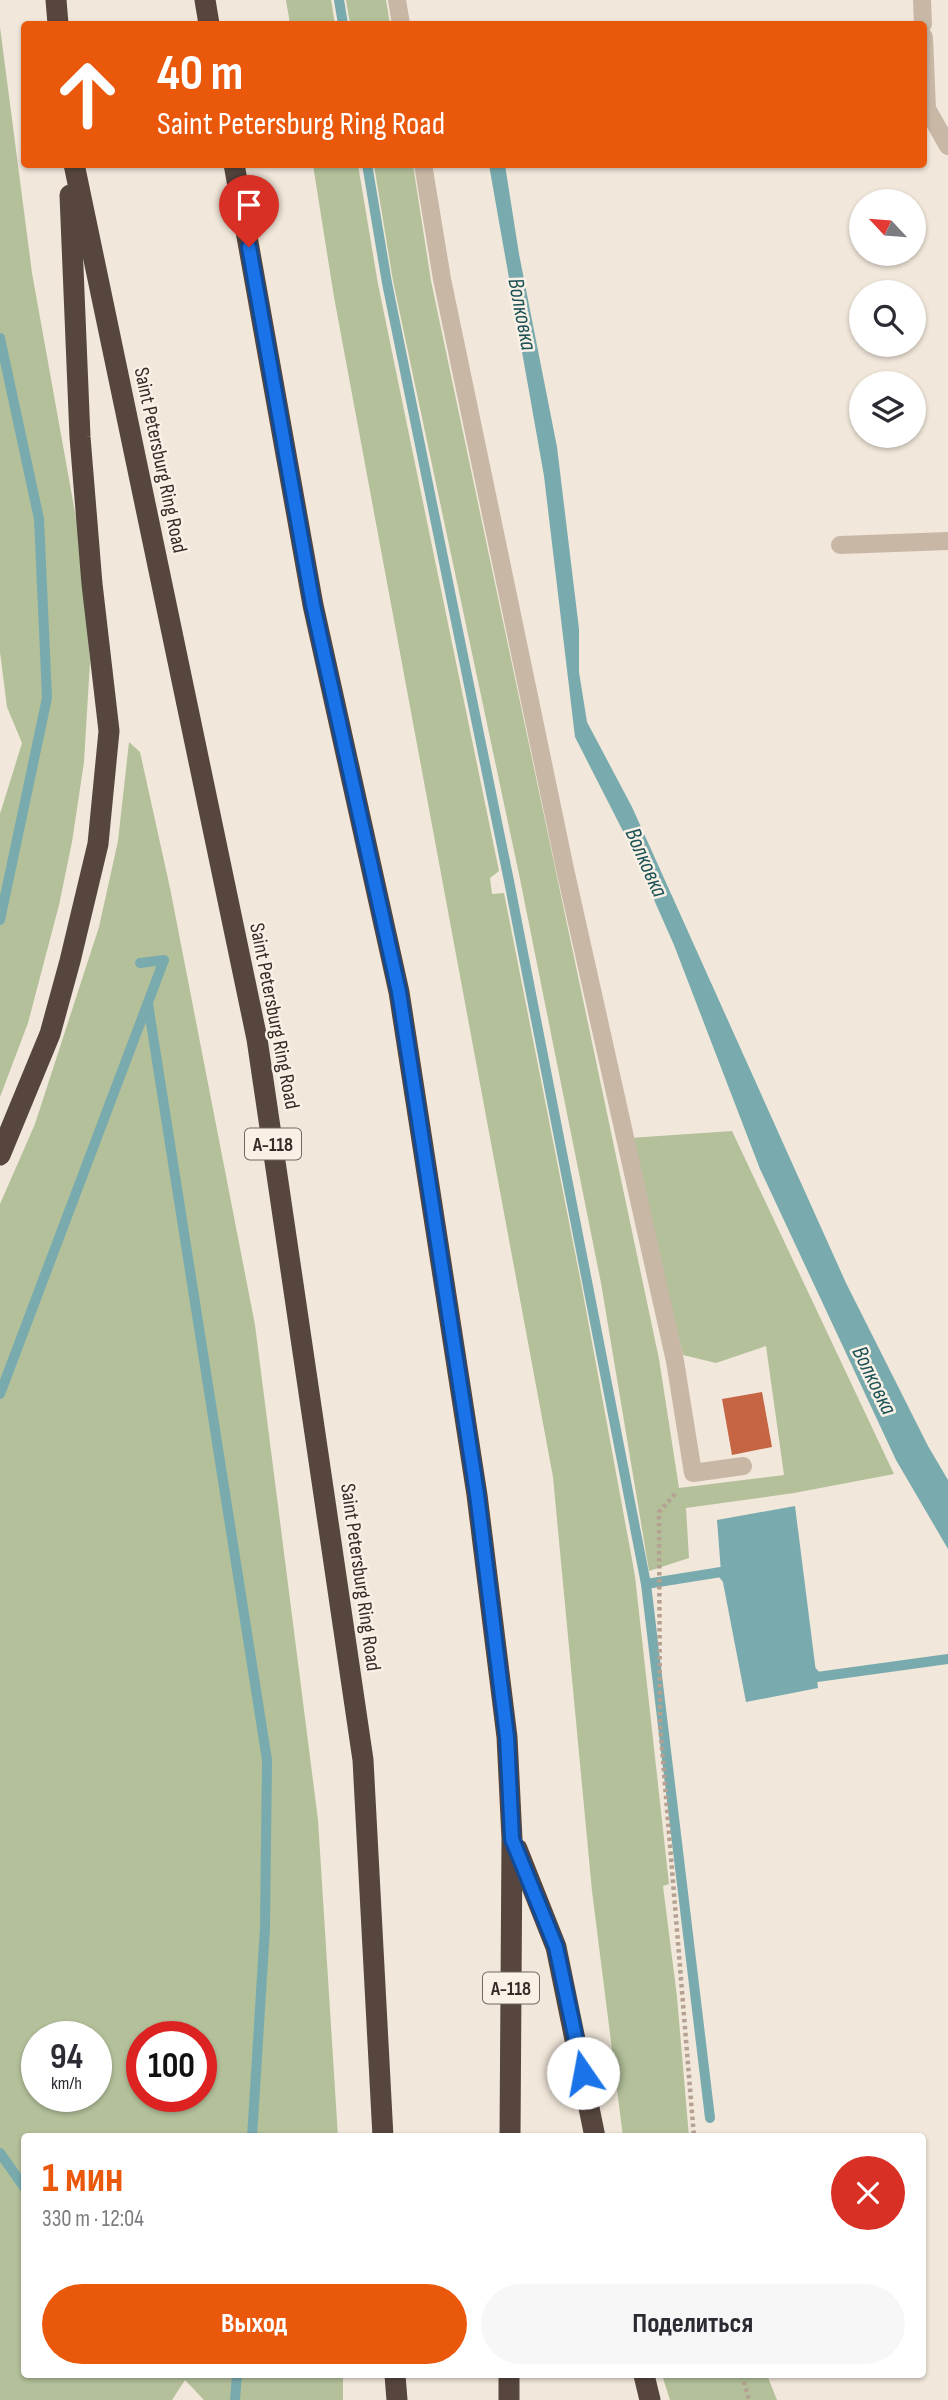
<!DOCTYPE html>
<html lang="ru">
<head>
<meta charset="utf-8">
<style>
  :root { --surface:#fff; --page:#f7f7f7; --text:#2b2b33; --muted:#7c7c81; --accent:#ea580c }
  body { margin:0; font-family:"Sofia Sans Condensed",sans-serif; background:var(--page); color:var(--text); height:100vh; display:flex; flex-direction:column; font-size:26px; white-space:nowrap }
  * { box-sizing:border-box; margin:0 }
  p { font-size:23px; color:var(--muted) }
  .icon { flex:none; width:38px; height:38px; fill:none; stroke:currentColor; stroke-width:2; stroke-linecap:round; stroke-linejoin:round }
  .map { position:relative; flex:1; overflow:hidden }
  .details { position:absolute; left:21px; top:2133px; width:905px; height:245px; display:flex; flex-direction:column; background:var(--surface); border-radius:7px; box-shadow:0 2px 5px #0004 }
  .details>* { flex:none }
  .top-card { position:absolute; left:21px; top:21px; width:906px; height:147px; border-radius:7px; box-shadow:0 2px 5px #0004; background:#ea580c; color:#fff; overflow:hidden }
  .needle { width:46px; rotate:296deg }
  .buttons { position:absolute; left:849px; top:189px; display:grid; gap:14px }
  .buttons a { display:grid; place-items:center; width:77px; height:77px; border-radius:50%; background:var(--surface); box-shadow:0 2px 5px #0004; font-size:35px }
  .speed { position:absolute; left:21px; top:2021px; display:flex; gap:14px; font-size:35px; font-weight:700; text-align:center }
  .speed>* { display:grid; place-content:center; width:91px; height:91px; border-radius:50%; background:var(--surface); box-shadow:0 2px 5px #0004; line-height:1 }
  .speed small { font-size:18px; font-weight:400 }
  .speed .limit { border:10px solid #d22; background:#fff; color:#111 }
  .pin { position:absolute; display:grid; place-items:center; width:60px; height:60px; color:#fff; margin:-72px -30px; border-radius:50% 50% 50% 0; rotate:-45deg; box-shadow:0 0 7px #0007 }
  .pin .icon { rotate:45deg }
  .me { position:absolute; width:77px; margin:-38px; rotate:348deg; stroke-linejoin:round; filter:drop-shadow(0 0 5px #0008) }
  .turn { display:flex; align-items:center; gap:24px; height:147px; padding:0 21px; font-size:32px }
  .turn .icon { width:91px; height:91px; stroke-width:2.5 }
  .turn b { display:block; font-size:49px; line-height:60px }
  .round { display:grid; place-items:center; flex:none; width:74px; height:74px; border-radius:37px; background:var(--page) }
  .overview { display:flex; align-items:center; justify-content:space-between; height:119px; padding:0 21px }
  h1 { font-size:42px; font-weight:700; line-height:52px; color:var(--accent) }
  .primary-button { display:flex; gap:14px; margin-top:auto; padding:14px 21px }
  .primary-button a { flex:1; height:80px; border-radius:42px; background:var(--accent); color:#fff; font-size:28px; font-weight:700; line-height:80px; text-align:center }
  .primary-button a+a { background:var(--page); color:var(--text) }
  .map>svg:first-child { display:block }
  .green { fill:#b3c09a; fill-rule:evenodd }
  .water { fill:#79abae }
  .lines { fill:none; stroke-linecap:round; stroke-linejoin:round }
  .stream { stroke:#79abae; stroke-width:10 }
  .building { fill:#c56544 }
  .path { stroke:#b5a191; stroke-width:4.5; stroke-dasharray:3.5 3.5; stroke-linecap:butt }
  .service { stroke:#c9b7a6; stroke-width:18 }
  .motorway { stroke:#56463e; stroke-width:21 }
  .route-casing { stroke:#114b97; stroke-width:18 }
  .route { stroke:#1a73e8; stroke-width:12 }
  .labels { text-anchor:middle; stroke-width:5; stroke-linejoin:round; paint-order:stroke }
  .shield { fill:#f9f1e6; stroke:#706760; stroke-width:2 }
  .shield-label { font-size:19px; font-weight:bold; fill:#352c27 }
  .street-label { font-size:21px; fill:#352c27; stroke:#f9f1e6 }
  .water-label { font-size:23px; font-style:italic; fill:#1d5257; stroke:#f9f1e6 }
</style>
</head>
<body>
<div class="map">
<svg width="948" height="2400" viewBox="0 0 948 2400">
  <rect width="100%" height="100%" fill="#f1e7da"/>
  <!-- green -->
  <g class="green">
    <path d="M286 0H331L335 24H290Z"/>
    <path d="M346 0H386L390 24H350Z"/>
    <path d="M0 27 32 273 81 546 90 662 84 762 72 842 59 905 28 1023 0 1097V814L22 743 7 707 0 652Z"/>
    <path d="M313 165H358L378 284 499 871 490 878 492 894 504 893 582 1288 635 1576 669 1884 663 1886 677 1997 689 2137H623L592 1891 553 1477 334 297Z"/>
    <path d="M374 165H413L431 281 659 1359 679 1488 784 1475 766 1346 716 1363 683 1355 630 1138 732 1131 894 1474 794 1493 686 1508 689 1558 649 1571 601 1283 520 879 393 281Z"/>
    <path d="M129 742 140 752 170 888 255 1325 318 1820 338 2137H24V2375H343V2400H204L185 2380 172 2400H0V1204L35 1124 99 927 118 841ZM96 2037V2096H37V2037ZM201 2037V2096H142V2037Z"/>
    <path d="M662 2375H767L777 2400H670Z"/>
  </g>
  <!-- water -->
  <g class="water">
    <path d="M489 165H505L519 254 557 447 579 629V672L587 722 632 807 846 1283 928 1446 948 1480V1549L896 1460 760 1169 674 945 628 841 575 737 544 476Z"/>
    <path d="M795 1506 818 1688 746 1702 721 1572 717 1520Z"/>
  </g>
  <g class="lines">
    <!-- stream -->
    <g class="stream">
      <path d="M339 0 343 24"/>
      <path d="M367 164 387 283 509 881 646 1584 710 2118"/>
      <path d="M0 338 39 519 47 698 0 920"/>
      <path d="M148 1004 267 1760 265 1928 252 2137"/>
      <path d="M0 1394 164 960 140 963"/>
      <path d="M646 1584 721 1572 729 1581"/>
      <path d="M809 1668 817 1677 948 1659"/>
      <path d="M0 2153 24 2187"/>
      <path d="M235 2400 237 2375"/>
    </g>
  </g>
  <!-- building -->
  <path class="building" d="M762 1392 772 1447 732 1455 722 1399Z"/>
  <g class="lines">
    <!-- path -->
    <g class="path">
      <path d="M675 1494 659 1512 660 1724 694 2137"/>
      <path d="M742 2375 749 2400"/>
    </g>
    <!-- service -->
    <g class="service">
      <path d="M397 0 401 24"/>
      <path d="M922 0 923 24"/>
      <path d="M924 37 927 109 948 146"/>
      <path d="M423 164 442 279 565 869 675 1361 693 1473 743 1466"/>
      <path d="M840 545 948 541"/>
    </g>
    <!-- motorway -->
    <g class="motorway">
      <path d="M56 0 58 24"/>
      <path d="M205 0 209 24"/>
      <path d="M74 164 257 1039 363 1760 383 2137"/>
      <path d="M234 164 313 605 399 992 477 1495 507 1737 512 1839 510 2137"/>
      <path d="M0 1155 50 1034 70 961 98 844 109 731 92 584 80 437 70 195"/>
      <path d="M517 1849 556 1947 595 2137"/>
      <path d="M395 2375 397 2400"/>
      <path d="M644 2375 650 2400"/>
      <path d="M509 2400V2375"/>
    </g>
  </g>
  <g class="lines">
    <defs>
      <path id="route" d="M249 247 313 605 399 992 477 1494 507 1737 512 1839 556 1947 583 2073"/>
    </defs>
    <!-- route casing -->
    <use href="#route" class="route-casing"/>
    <!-- route -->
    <use href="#route" class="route"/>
  </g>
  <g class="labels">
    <!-- shield labels -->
    <g class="shield">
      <rect x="245" y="1128.5" width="56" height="31" rx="5"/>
      <rect x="483" y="1972.5" width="56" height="31" rx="5"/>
    </g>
    <g class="shield-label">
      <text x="273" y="1151">А-118</text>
      <text x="511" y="1995">А-118</text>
    </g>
    <!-- street labels -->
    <g class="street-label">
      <text transform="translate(161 460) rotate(78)" y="7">Saint Petersburg Ring Road</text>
      <text transform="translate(275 1016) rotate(79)" y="7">Saint Petersburg Ring Road</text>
      <text transform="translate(361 1577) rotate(82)" y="7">Saint Petersburg Ring Road</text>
    </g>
    <!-- water labels -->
    <g class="water-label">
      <text transform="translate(523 314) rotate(79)" y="8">Волковка</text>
      <text transform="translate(647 862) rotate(66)" y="8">Волковка</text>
      <text transform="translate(875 1380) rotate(64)" y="8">Волковка</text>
    </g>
  </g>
</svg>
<div class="buttons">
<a><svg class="needle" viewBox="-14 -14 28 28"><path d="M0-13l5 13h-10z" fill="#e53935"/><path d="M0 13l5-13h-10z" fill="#7c7c81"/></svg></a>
<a><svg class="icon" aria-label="search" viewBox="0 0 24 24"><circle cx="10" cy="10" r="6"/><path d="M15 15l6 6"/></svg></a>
<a><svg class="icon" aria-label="layers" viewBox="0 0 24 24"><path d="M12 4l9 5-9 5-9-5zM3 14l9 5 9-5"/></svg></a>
</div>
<div class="speed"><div>94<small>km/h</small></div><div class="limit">100</div></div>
<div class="pin" style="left:249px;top:247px;background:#d93025"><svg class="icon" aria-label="arrive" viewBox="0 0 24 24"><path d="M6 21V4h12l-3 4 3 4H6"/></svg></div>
<svg class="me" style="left:583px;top:2073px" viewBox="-20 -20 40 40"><circle r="19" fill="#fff"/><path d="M0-13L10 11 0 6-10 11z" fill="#1a73e8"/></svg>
<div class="top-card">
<div class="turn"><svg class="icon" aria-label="ahead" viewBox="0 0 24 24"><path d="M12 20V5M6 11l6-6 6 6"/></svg><div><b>40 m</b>Saint Petersburg Ring Road</div></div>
</div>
<section class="details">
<div class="overview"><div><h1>1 мин</h1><p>330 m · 12:04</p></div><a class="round" style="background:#d93025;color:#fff"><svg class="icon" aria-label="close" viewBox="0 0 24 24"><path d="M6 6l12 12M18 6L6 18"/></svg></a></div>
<div class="primary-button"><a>Выход</a><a>Поделиться</a></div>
</section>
</div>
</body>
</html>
